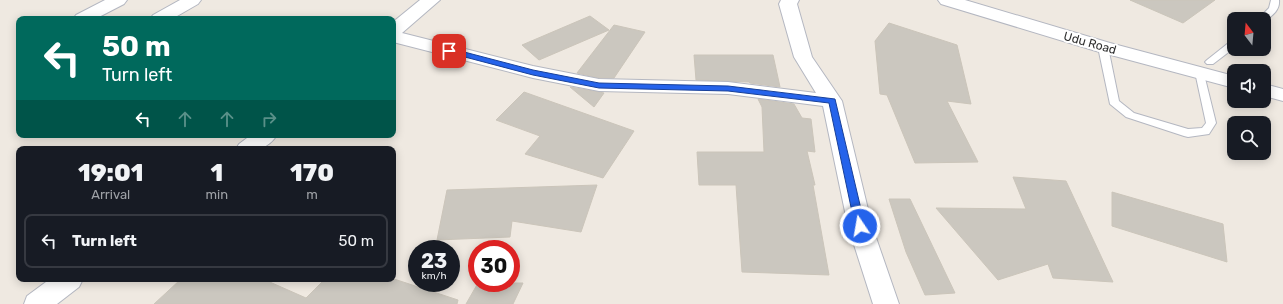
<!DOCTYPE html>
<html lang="en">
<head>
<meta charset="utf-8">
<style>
  :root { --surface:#171b24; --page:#20242c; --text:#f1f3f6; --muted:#9ea1a6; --line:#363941 }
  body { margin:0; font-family:Rubik,sans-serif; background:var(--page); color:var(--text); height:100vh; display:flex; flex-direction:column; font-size:15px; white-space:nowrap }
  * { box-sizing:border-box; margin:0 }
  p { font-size:13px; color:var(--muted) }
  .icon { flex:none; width:22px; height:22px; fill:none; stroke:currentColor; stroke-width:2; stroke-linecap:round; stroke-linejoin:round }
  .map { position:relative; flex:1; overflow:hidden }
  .details { position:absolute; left:16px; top:146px; width:380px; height:136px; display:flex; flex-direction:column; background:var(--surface); border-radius:8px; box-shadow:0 2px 10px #0003 }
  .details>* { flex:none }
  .hud { position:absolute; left:16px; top:16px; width:380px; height:122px; border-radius:8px; box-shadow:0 2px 10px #0003; background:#00695c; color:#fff; overflow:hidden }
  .needle { width:26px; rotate:344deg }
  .controls { position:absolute; left:1227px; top:12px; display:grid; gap:8px }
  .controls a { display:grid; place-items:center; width:44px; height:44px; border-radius:8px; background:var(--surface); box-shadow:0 2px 10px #0003; font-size:20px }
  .speed { position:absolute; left:408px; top:240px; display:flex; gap:8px; font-size:20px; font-weight:700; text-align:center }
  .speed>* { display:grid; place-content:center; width:52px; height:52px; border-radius:50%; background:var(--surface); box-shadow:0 2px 10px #0003; line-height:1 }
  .speed small { font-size:10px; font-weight:400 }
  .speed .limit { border:6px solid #d22; background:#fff; color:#111 }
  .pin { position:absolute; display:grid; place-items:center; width:34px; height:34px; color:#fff; margin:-17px; border-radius:8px; box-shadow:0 2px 6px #0006 }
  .me { position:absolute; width:44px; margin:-22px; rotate:348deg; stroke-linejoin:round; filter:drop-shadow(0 0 3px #0008) }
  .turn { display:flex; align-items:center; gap:14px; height:84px; padding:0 20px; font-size:18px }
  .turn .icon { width:52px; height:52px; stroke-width:2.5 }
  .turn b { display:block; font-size:28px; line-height:34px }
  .lanes { display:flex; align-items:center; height:38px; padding:0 20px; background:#0003; justify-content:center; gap:20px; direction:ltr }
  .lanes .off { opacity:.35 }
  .eta { display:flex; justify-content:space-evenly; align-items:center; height:68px; text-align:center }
  .eta b { font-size:24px; font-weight:800; line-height:28px }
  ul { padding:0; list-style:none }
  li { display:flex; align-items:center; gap:12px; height:54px; margin:0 8px 6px; padding:0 12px; border:2px solid var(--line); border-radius:8px }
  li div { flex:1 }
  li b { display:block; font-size:15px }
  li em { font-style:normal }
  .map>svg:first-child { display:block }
  .building { fill:#cbc7bf; stroke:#cbc5ba }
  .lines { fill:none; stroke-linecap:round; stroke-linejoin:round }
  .service-casing { stroke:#b4b7c1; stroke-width:2 }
  .minor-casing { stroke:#b4b7c1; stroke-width:2 }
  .secondary-casing { stroke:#b4b7c1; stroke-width:2 }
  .service { fill:#fff; fill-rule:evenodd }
  .minor { fill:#fff; fill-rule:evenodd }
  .secondary { fill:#fff; fill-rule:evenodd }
  .route { fill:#2563eb; stroke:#184099 }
  .labels { text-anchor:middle; stroke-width:4; stroke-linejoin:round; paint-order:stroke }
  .street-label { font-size:12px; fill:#2e2e2e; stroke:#fff }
</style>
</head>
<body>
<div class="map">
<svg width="1283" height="304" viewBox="0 0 1283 304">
  <rect width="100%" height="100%" fill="#efe9e1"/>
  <!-- building -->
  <g class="building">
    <path d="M1130 0H1215L1183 23Z"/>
    <path d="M590 16 609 30 539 60 522 45Z"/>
    <path d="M889 23 957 45 971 104 947 101 978 162 915 163 887 95 880 94 875 41Z"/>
    <path d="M614 25 645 32 614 78H599L577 73Z"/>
    <path d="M694 55H773L780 87 750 83 749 82 696 80Z"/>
    <path d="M570 87 599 92 604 93 594 107Z"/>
    <path d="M524 92 634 131 603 178 525 154 540 136 496 120Z"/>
    <path d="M758 99 794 104 802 118 811 119 815 152 807 151 815 185H813L829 275 742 272 736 185H699L697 152H764L762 107Z"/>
    <path d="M1013 177 1066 181 1113 282 1053 278 1048 264 998 280 936 208 1026 209Z"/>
    <path d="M597 185 581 232 512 221 510 237 437 240 447 190Z"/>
    <path d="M1112 192 1223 224 1227 262 1112 226Z"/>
    <path d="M889 199H910L955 293 925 295 906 252Z"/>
    <path d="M181 279H263L306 298 325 279H394L458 300 457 304H154Z"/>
    <path d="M478 283H523L513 304H466Z"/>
  </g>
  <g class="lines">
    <defs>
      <g id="service">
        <path d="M1271 0H1279C1280 10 1273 15 1265 21L1264 19H1258L1269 8Z"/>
        <path d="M1234 40V48L1213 64H1207L1205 62 1207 60 1231 41Z"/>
        <path d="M1103 44 1108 47 1119 101 1134 113 1188 129 1202 128 1206 123 1195 72 1200 69 1203 70 1216 123 1209 134 1188 137 1184 136 1126 117 1110 104 1098 47Z"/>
      </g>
      <g id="minor">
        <path d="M105 0H127L124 4 95 19H73L76 15Z"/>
        <path d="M180 0H201L198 4 172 19H150L153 15Z"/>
        <path d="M420 0H440L402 33 533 66 599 79 728 82 816 93 794 57 779 4 781 0H799L797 4 812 57 842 101 872 226 899 304H873L848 226 823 106 728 94 599 91 533 78 393 42V22Z"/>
        <path d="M251 135H277C266 152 253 149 236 149L239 144Z"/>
        <path d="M50 279H83L79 287 57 304H24L27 296Z"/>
      </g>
      <g id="secondary">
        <path d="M938 0H965L1110 43 1234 76V88L1096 51 941 4Z"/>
        <path d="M1264 84 1283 89V101L1264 96Z"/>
      </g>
    </defs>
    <!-- service casing -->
    <use href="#service" class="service-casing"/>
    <!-- minor casing -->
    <use href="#minor" class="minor-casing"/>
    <!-- secondary casing -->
    <use href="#secondary" class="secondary-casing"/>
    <!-- service -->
    <use href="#service" class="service"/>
    <!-- minor -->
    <use href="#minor" class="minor"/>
    <!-- secondary -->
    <use href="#secondary" class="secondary"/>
  </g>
  <!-- route -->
  <path class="route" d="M449 48 533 70 599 83 728 86 835 99 865 226 863 229H856L855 226 829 103 728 91 599 88 533 75 446 52 445 51Z"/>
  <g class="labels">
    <!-- street labels -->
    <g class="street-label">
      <text transform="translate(1090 43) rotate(16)" y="4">Udu Road</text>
    </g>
  </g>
</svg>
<div class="controls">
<a><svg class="needle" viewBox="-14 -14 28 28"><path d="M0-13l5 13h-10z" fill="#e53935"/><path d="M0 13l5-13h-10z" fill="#9ea1a6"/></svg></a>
<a><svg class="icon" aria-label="sound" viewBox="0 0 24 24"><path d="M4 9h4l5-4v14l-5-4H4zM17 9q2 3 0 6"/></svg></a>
<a><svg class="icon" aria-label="search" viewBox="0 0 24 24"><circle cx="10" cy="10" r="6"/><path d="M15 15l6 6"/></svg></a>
</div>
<div class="speed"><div>23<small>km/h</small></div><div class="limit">30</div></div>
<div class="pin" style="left:449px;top:51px;background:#d93025"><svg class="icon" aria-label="arrive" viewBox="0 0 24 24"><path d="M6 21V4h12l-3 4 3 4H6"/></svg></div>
<svg class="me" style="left:860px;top:226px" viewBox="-20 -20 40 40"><circle r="17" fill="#2563eb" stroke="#fff" stroke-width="3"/><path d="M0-11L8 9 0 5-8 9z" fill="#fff"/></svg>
<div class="hud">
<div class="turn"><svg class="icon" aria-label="left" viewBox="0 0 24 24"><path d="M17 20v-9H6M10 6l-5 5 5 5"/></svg><div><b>50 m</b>Turn left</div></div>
<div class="lanes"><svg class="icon" aria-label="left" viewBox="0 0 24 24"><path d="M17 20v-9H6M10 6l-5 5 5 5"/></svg><svg class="icon off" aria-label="ahead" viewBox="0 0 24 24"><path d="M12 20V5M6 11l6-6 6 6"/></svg><svg class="icon off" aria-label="ahead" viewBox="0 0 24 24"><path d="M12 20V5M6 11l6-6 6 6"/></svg><svg class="icon off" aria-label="right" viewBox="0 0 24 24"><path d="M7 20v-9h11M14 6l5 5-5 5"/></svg></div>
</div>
<section class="details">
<div class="eta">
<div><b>19:01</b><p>Arrival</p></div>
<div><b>1</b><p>min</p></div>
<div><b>170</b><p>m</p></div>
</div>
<ul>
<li><svg class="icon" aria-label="left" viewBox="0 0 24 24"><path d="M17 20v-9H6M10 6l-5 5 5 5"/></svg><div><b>Turn left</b></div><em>50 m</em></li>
</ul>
</section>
</div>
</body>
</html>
